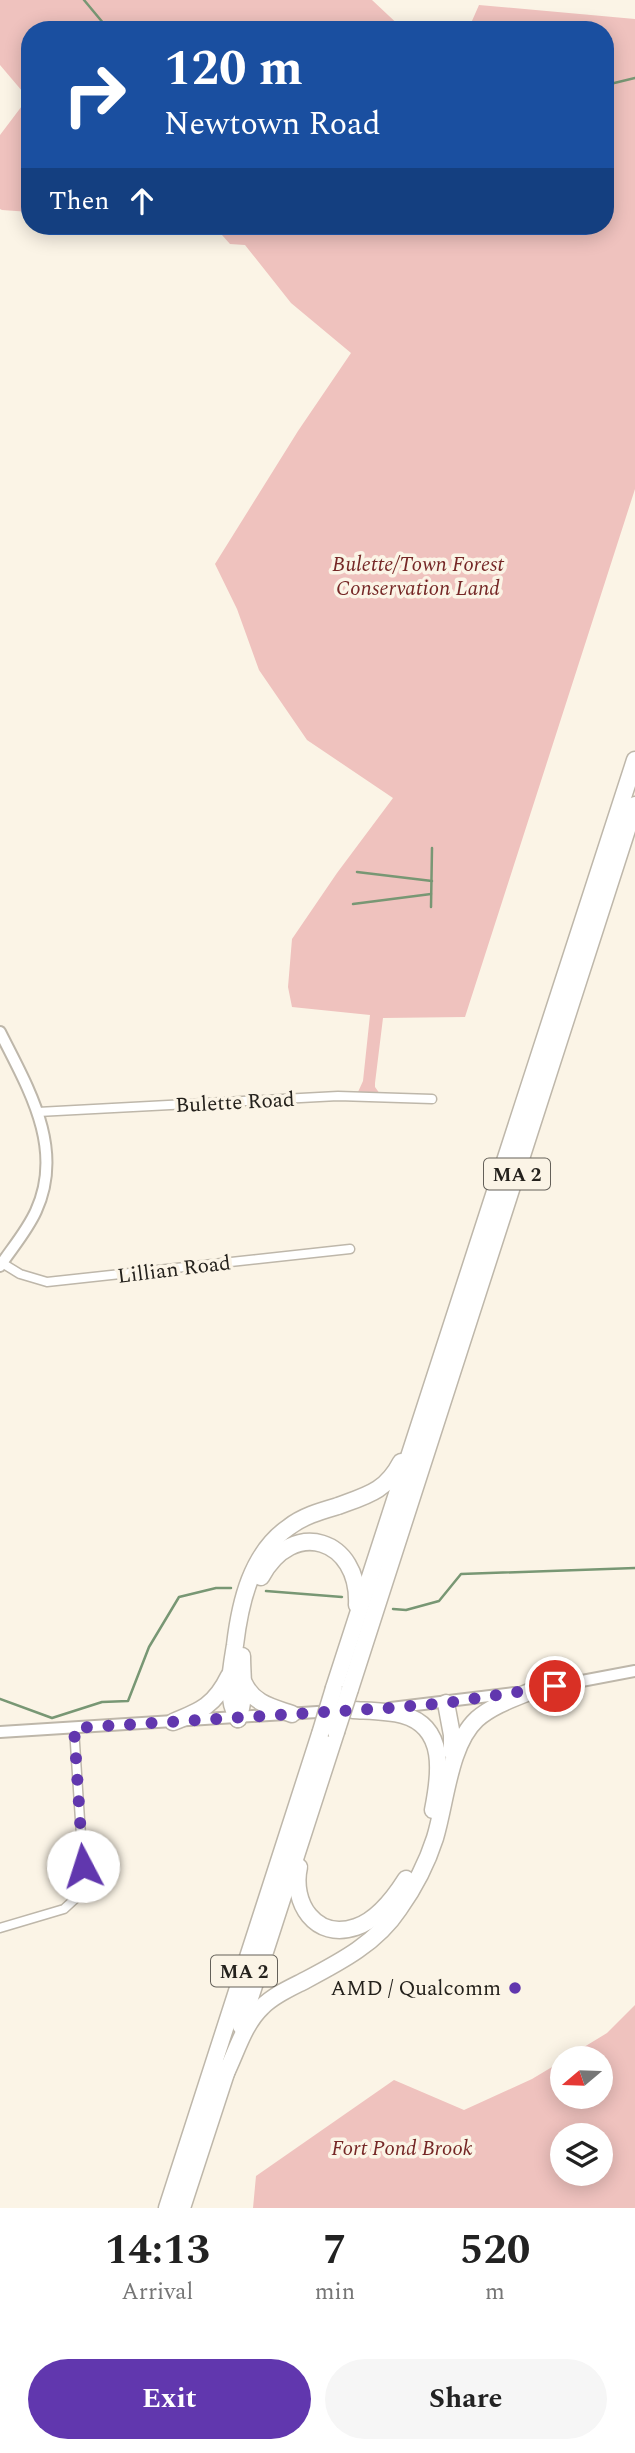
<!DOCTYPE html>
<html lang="en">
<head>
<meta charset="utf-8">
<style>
  :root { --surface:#fff; --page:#f6f6f6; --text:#222; --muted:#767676; --accent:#6137ae }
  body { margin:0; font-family:Spectral,serif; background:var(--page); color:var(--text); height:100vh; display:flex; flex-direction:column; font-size:26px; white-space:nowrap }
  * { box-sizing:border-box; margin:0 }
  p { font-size:23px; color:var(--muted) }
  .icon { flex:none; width:38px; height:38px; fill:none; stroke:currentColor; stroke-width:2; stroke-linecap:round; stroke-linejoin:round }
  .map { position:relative; height:2208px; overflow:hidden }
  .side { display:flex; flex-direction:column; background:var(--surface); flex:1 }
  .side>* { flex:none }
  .hud { position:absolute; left:21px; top:21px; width:593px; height:214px; border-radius:28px; box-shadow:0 4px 18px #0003; background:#1a4fa0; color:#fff; overflow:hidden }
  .needle { width:46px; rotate:251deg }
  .controls { position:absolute; left:550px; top:2046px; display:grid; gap:14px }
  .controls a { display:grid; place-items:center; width:63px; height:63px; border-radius:50%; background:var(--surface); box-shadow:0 4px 18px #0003; font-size:35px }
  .pin { position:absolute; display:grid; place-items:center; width:60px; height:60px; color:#fff; margin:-30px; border:4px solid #fff; border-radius:50%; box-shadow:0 2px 7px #0007 }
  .me { position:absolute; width:77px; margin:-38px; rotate:355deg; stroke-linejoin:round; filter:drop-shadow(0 0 5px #0008) }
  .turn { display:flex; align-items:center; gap:24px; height:147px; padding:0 28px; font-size:32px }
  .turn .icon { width:91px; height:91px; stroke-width:2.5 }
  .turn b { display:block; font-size:49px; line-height:60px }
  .then { display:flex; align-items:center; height:66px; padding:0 28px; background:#0003; gap:14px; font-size:26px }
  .eta { display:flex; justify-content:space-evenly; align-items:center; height:119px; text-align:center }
  .eta b { font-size:42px; font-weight:700; line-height:49px }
  .action { display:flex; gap:14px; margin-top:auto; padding:14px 28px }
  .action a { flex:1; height:80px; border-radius:42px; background:var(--accent); color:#fff; font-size:28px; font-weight:700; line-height:80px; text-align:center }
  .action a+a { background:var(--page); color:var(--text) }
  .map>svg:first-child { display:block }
  .green { fill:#efc2be; fill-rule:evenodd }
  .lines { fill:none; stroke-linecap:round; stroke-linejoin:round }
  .stream { stroke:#789774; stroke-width:2.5 }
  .minor-casing { stroke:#beb7aa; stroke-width:11 }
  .tertiary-casing { stroke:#beb7aa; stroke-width:14 }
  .motorway-casing { stroke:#beb7aa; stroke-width:19 }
  .minor { stroke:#fff; stroke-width:8 }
  .tertiary { stroke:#fff; stroke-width:10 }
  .motorway { stroke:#fff; stroke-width:16 }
  .motorway-bridge-casing { stroke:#beb7aa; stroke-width:19; stroke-linecap:butt }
  .motorway-bridge { stroke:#fff; stroke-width:16 }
  .route { stroke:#6137ae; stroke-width:12; stroke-dasharray:0 21.6 }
  .poi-dot { fill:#6137ae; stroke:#fbf4e6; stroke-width:2.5 }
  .labels { text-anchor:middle; stroke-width:7; stroke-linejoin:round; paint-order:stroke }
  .shield { fill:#fbf4e6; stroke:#646059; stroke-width:2 }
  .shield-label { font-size:19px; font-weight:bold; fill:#24211c }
  .park-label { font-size:21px; font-style:italic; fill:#752726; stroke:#fbf4e6 }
  .street-label { font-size:21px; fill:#24211c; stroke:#fbf4e6 }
  .poi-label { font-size:21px; fill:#24211c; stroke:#fbf4e6; text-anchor:end }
</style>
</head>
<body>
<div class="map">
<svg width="635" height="2208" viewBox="0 0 635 2208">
  <rect width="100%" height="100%" fill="#fbf4e6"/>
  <!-- green -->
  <g class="green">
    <path d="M0 0H372L404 30H30V212L2 210 0 209V135L28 98 0 65Z"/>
    <path d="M479 5 635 19V489L465 1017 383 1018 375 1083V1087L380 1094 358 1092 363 1081 370 1015 292 1007 288 987 292 939 337 873 393 798 307 740 259 670 237 609 215 564 298 431 351 353 291 303 245 245 230 244 214 226H606V30H468Z"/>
    <path d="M635 2005V2208H253L256 2176 394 2080 464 2110 532 2079 562 2061V2096H600V2058H566L607 2033ZM562 2135H600V2174H562Z"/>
  </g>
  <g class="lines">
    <!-- stream -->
    <g class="stream">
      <path d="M84 0 109 30"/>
      <path d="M606 85 635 78"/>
      <path d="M357 872 432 881"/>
      <path d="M353 904 431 894"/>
      <path d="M431 907 432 848"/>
      <path d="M266 1591 342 1597"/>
      <path d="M393 1609 406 1610 439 1601 461 1574 635 1568"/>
      <path d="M0 1699 52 1718 102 1702 128 1701 149 1647 179 1597 216 1588H231"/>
    </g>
    <defs>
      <g id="minor">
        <path d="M38 1112 338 1096 432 1099"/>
        <path d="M2 1263 20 1274 47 1282 350 1249"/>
        <path d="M0 1928 64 1909 78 1896 81 1889 83 1866 74 1728"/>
      </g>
      <g id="tertiary">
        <path d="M0 1032C28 1088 65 1148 36 1211 27 1231 12 1248 0 1266"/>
        <path d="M529 1691 635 1671"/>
        <path d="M391 1708 514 1693"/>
        <path d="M0 1732 333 1711"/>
      </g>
      <g id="motorway">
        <path d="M261 1577C293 1517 360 1539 357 1605"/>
        <path d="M244 1683C254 1704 272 1707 292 1714"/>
        <path d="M334 1688 635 760"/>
        <path d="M350 1689 635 805"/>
        <path d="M446 1703 452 1735V1752"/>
        <path d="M353 1710C369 1711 388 1711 403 1715 447 1727 440 1775 433 1810"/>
        <path d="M238 1719C225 1698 231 1669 235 1645 240 1603 251 1553 289 1527 303 1516 321 1511 338 1506 368 1495 386 1491 401 1462"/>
        <path d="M238 1719C246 1697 242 1678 242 1656"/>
        <path d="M173 1722C201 1711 215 1705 229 1676"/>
        <path d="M299 1867C291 1902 315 1941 356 1927 377 1920 394 1898 406 1879"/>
        <path d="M241 2026 336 1732"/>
        <path d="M224 2077C236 2054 243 2025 262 2007 273 1996 288 1989 302 1982 338 1963 376 1944 399 1909 414 1888 427 1863 435 1838 446 1802 449 1745 477 1719 493 1705 515 1698 534 1690"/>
        <path d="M167 2208 320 1734"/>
        <path d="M182 2208 228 2067"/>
      </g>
    </defs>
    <!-- minor casing -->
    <use href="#minor" class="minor-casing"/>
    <!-- tertiary casing -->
    <use href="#tertiary" class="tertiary-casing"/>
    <!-- motorway casing -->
    <use href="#motorway" class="motorway-casing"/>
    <!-- minor -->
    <use href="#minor" class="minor"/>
    <!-- tertiary -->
    <use href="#tertiary" class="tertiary"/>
    <!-- motorway -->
    <use href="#motorway" class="motorway"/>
    <defs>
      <g id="motorway-bridge">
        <path d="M336 1732 350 1689"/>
        <path d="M320 1734 334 1688"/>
      </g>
    </defs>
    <!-- motorway-bridge casing -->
    <use href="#motorway-bridge" class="motorway-bridge-casing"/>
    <!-- motorway-bridge -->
    <use href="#motorway-bridge" class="motorway-bridge"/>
  </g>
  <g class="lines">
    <!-- route -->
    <path class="route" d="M83 1866 74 1728 388 1708 446 1703 555 1686"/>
  </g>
  <!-- markers -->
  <circle class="poi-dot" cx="515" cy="1988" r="7"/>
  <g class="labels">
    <!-- shield labels -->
    <g class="shield">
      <rect x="484" y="1158.5" width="66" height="31" rx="5"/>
      <rect x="211" y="1955.5" width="66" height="31" rx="5"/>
    </g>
    <g class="shield-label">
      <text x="517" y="1181">MA 2</text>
      <text x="244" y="1978">MA 2</text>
    </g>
    <!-- park labels -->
    <g class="park-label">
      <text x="418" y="571">Bulette/Town Forest<tspan x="418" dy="24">Conservation Land</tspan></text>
      <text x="402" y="2155">Fort Pond Brook</text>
    </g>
    <!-- street labels -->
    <g class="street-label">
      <text transform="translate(235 1102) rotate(-3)" y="7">Bulette Road</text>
      <text transform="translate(174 1269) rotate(-7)" y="7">Lillian Road</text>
    </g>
    <!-- poi labels -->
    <g class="poi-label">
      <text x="501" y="1995">AMD / Qualcomm</text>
    </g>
  </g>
</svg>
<div class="controls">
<a><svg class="needle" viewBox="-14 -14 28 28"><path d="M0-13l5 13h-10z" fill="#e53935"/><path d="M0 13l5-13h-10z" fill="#767676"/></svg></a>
<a><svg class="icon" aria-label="layers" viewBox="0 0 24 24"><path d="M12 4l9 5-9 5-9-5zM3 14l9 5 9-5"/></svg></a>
</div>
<div class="pin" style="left:555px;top:1686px;background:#d93025"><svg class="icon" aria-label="arrive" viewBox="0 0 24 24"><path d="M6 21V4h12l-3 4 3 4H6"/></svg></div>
<svg class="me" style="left:83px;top:1866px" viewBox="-20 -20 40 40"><circle r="19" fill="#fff"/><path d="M0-13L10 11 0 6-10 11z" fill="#6137ae"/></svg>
<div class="hud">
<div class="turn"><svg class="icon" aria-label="right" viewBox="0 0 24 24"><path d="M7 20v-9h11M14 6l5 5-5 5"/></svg><div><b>120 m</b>Newtown Road</div></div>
<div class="then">Then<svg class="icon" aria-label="ahead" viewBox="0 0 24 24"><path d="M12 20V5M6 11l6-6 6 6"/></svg></div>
</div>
</div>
<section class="side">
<div class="eta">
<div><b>14:13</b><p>Arrival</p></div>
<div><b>7</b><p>min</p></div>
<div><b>520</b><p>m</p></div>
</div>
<div class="action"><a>Exit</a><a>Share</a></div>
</section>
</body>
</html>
